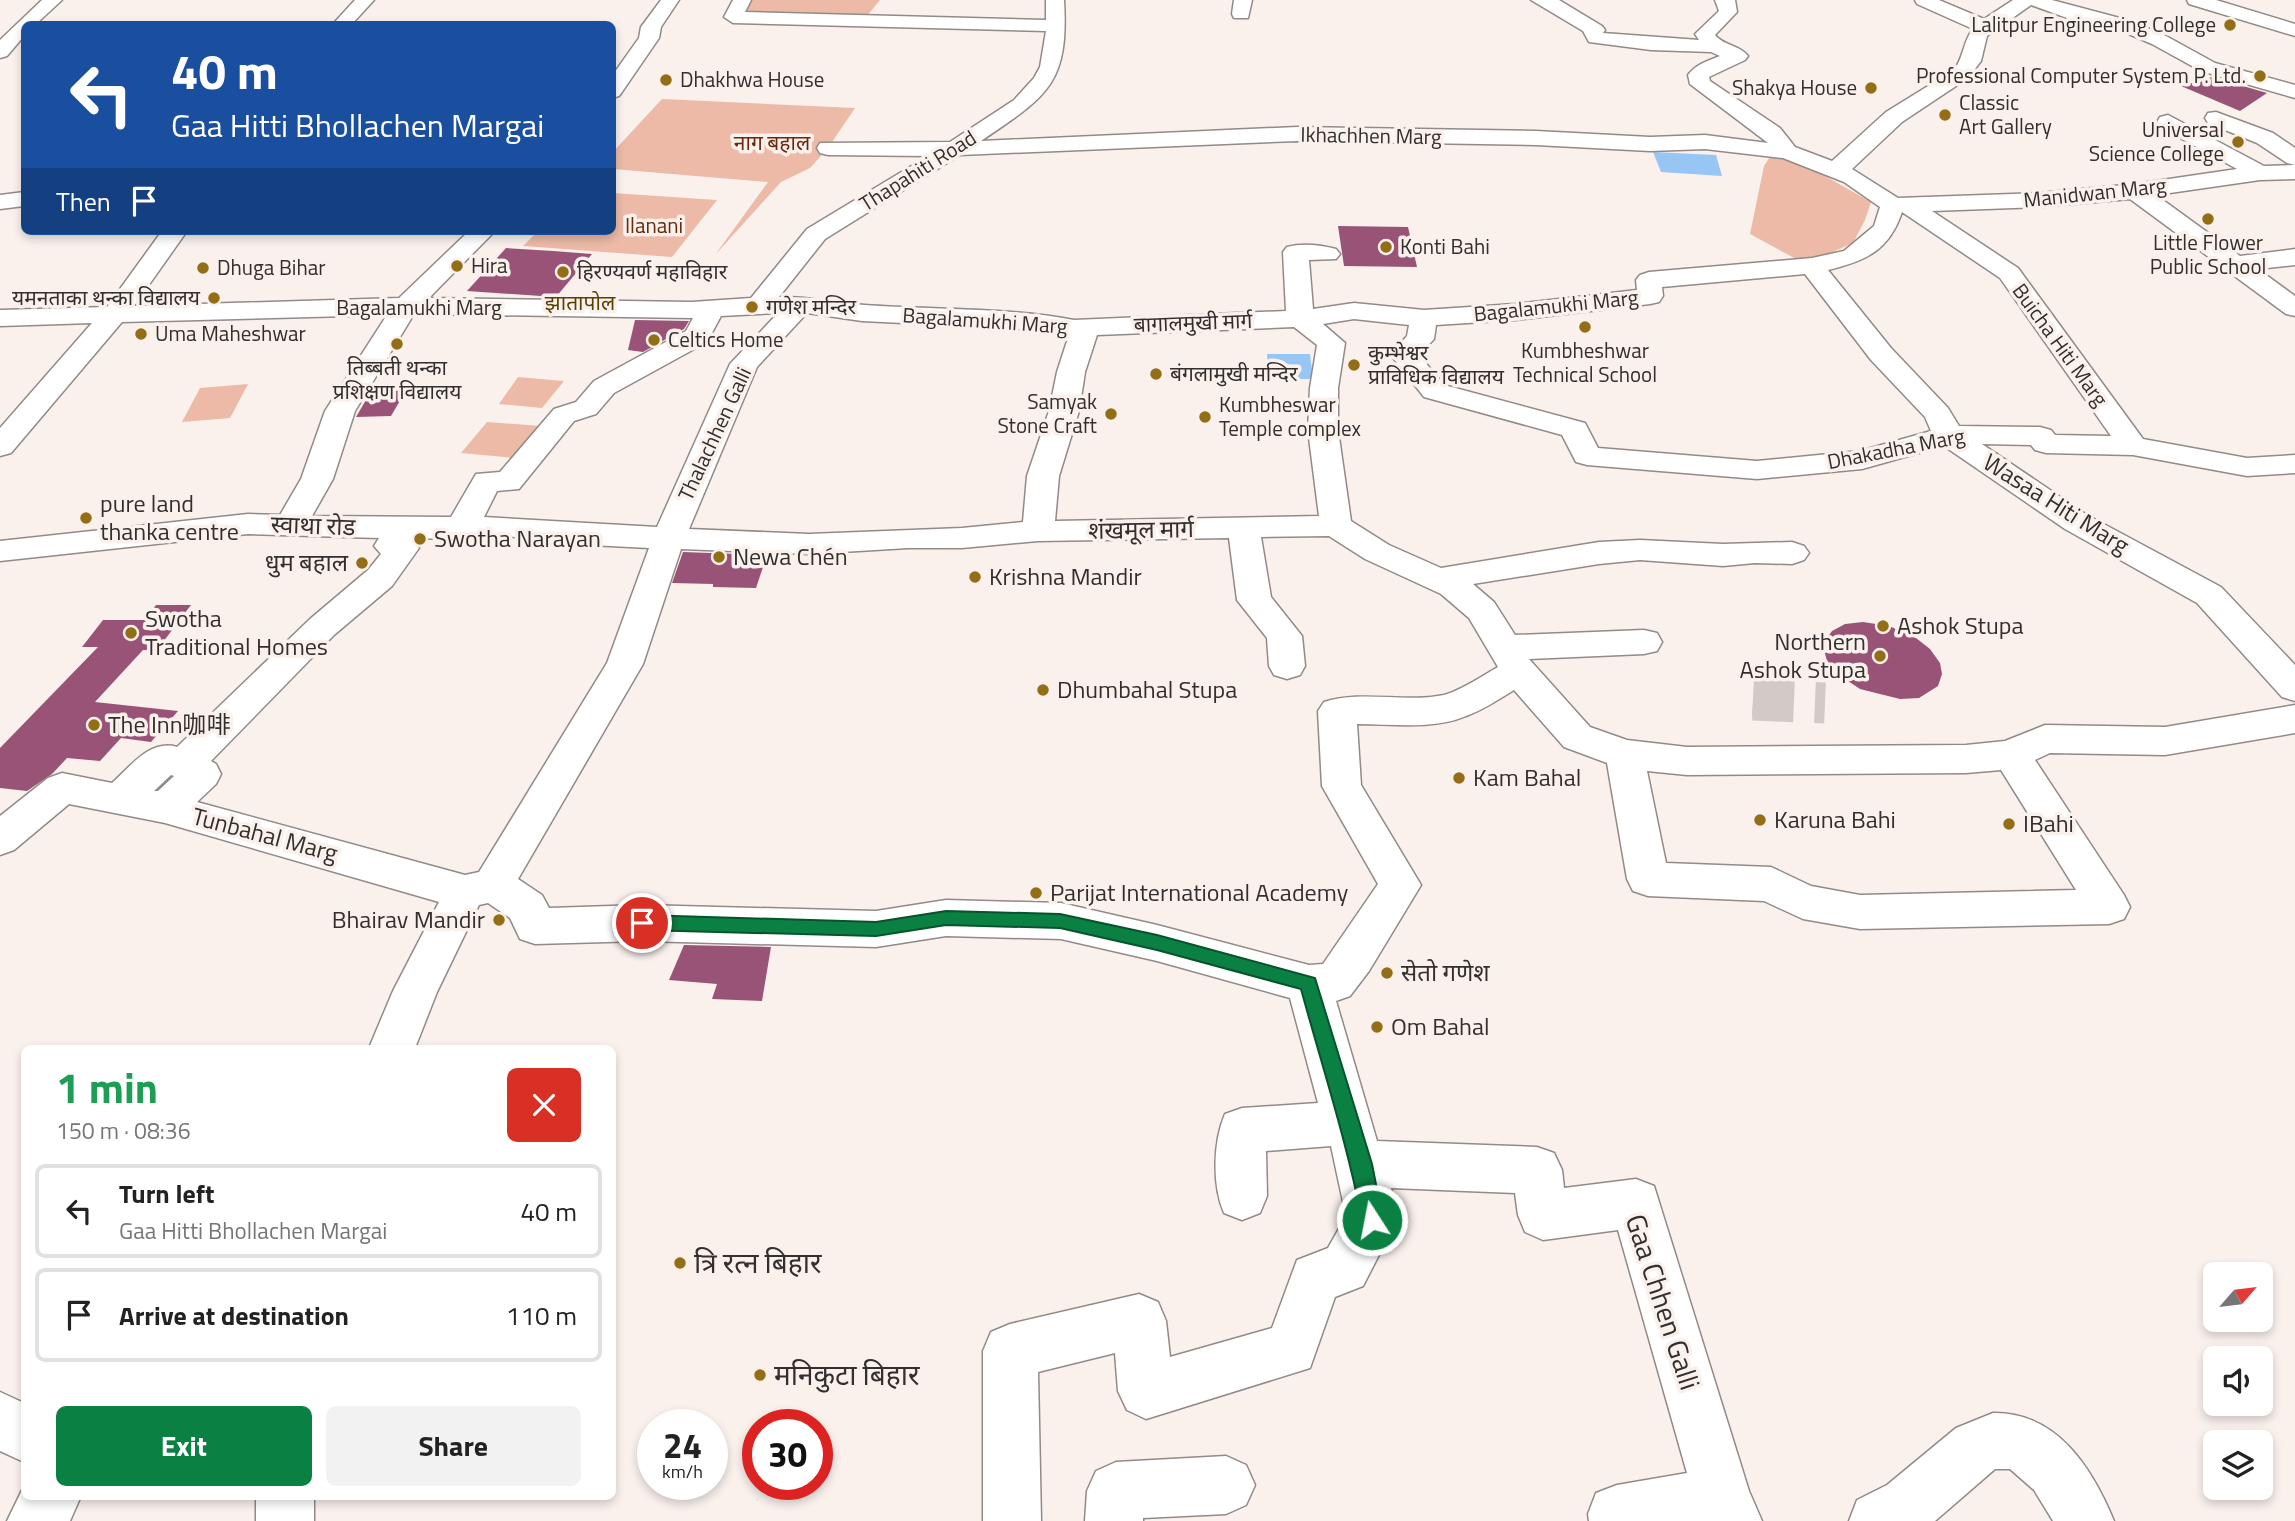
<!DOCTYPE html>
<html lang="en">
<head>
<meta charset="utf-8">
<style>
  :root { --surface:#fff; --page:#f2f2f2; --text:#222; --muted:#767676; --line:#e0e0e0; --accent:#0b8043 }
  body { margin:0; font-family:"Titillium Web","Noto Sans SC","Noto Sans Devanagari",sans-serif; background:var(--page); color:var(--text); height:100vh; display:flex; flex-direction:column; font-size:26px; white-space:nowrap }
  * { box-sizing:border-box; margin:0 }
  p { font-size:23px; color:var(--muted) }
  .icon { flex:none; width:38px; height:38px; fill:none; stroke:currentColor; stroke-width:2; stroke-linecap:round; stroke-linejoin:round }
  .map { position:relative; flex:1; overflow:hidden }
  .details { position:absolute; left:21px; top:1045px; width:595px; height:455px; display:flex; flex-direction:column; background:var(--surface); border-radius:10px; box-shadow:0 4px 10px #0003 }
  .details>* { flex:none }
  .guide { position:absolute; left:21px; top:21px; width:595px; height:214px; border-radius:10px; box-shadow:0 4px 10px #0003; background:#1a4fa0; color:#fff; overflow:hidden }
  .needle { width:46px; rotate:62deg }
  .tools { position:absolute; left:2203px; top:1262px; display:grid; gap:14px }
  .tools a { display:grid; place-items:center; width:70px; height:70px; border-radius:10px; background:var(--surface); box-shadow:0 4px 10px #0003; font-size:35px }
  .speed { position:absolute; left:637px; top:1409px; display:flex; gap:14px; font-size:35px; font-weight:700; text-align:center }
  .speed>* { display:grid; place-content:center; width:91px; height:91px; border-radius:50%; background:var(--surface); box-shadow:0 4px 10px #0003; line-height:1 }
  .speed small { font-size:18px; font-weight:400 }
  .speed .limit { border:10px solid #d22; background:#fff; color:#111 }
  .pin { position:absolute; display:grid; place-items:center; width:60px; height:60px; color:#fff; margin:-30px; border:4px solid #fff; border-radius:50%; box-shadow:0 2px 7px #0007 }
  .me { position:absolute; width:77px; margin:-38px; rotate:349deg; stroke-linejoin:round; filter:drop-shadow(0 0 5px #0008) }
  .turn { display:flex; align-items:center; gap:24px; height:147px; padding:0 35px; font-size:32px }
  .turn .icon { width:91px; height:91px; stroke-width:2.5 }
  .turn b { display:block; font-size:49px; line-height:60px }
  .then { display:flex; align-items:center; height:66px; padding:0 35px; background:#0003; gap:14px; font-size:26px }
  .round { display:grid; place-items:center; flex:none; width:74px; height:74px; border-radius:10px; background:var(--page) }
  .head { display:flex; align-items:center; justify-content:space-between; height:119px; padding:0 35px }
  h1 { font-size:42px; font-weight:700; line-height:52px; color:#1e9e55 }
  .cta { display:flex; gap:14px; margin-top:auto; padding:14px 35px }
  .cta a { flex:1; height:80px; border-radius:10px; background:var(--accent); color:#fff; font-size:28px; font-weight:700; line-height:80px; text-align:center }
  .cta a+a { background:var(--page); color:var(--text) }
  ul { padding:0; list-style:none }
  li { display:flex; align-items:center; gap:21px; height:94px; margin:0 14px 10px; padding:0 21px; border:4px solid var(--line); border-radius:10px }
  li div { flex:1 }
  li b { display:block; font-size:26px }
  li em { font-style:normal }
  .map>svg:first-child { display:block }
  .green { fill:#ecbaa7 }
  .water { fill:#97c6f4 }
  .building { fill:#985376 }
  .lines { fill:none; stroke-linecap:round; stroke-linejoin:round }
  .minor-tunnel-far1 { stroke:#d2cac7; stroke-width:33; stroke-dasharray:33 17; stroke-linecap:butt }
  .minor-tunnel { stroke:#d2cac7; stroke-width:41; stroke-dasharray:41 21; stroke-linecap:butt }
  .minor-casing { stroke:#928a87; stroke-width:3 }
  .major-casing { stroke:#928a87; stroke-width:3 }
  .minor { fill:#fff; fill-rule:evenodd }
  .major { fill:#fff; fill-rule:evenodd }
  .route { fill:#0b8043; stroke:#07532c; stroke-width:2 }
  .poi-dot { fill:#946e17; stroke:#faf1ed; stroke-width:2.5 }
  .labels { text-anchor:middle; stroke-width:7; stroke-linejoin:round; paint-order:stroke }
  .far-poi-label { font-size:21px; fill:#332f2e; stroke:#faf1ed; text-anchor:start }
  .far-street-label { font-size:21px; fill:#332f2e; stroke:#faf1ed }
  .far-park-label { font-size:21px; fill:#6c2708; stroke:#faf1ed }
  .far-neighbourhood-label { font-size:21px; fill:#593f00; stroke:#faf1ed }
  .poi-label { font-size:24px; fill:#332f2e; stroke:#faf1ed; text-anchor:start }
  .street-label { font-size:24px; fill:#332f2e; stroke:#faf1ed }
  .near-poi-label { font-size:28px; fill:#332f2e; stroke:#faf1ed; text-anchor:start }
  .near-street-label { font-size:28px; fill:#332f2e; stroke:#faf1ed }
</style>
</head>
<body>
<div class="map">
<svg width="2295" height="1521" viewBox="0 0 2295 1521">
  <rect width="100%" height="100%" fill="#faf1ed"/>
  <!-- green -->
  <g class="green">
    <path d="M748 0H880L867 16 737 13Z"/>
    <path d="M662 99 855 108 828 148 810 168 781 182 715 255 768 182 613 169 612 153Z"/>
    <path d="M1771 155 1802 163 1871 202 1865 220 1853 243 1828 254 1798 260 1750 234 1764 166Z"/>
    <path d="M613 193 717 200 672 257 523 246 538 231H612Z"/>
    <path d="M518 377 564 381 542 408 499 404Z"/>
    <path d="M248 384 230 418 182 422 200 388Z"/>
    <path d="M487 422 541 426 516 458 461 453Z"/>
  </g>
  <!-- water -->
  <g class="water">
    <path d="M1653 152 1716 155 1722 176 1661 172Z"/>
    <path d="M1267 354H1310L1313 379H1269Z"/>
  </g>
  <!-- building -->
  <g class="building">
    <path d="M2212 77 2267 93 2240 111 2181 86Z"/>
    <path d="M1338 226 1408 227 1417 267 1344 266Z"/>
    <path d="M506 248 553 251 592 254 556 297 467 291Z"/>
    <path d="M635 320 689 321 684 329 643 352 628 350Z"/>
    <path d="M408 387 391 416 356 417 373 388Z"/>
    <path d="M683 552 767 555 756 588 713 587V584L672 583Z"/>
    <path d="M156 605H191L157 650H143L95 702 178 711 151 742 121 738 100 761 67 758 52 774 27 791 0 788V748L98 647H82L103 620H145Z"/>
    <path d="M1863 622 1889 626 1916 638 1930 649 1940 663 1942 674 1938 686 1919 698 1900 699 1860 689 1842 677 1827 661 1824 650 1825 641 1832 631 1845 624Z"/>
    <path d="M684 945 771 947 762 1001 712 999 717 984 669 980Z"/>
  </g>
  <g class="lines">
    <!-- minor-tunnel-far1 -->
    <path class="minor-tunnel-far1" d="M1753 700 1767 701"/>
    <!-- minor-tunnel -->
    <path class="minor-tunnel" d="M1753 700 1825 703"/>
    <defs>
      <g id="minor">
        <path d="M355 0H374L352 24H333Z"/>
        <path d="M661 0H679L661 27 659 38 622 92 619 96 612 98V76L639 38 641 27Z"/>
        <path d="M733 0H751L745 12 1046 20V0H1064C1069 85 1047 96 981 141L1297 127 1536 131 1650 137 1705 135 1768 143 1690 84 1688 75C1696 64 1708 61 1720 56L1711 52 1651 50 1589 42 1583 31 1531 0H1559L1602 26 1605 30 1603 33 1699 40 1695 34 1719 11 1715 0H1735L1737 12 1715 35C1724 46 1740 45 1748 56L1745 60 1709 77 1710 81 1780 128 1795 147 1832 161 1886 112 1954 70C1964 57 1963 41 1973 29L1917 4 1915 0H1939L1984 19 2013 0H2052L2131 21 2166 36 2215 63 2295 85V98L2201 71 2152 44 2117 29 2067 18 2031 5 1987 36 1981 61 1968 78 1902 122 1852 169 1898 198 2040 193 2135 184 2237 169 2160 127 2157 122 2160 117 2168 115 2264 166 2295 165V179L2260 180 2156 195 2240 256 2295 249V265L2258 269 2295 296V316L2286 314 2130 199 2040 207 1932 211 2018 268 2143 439 2247 458 2295 455V473L2247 476 2133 455 2046 453 2035 450 2031 445 1982 444 2087 515 2221 587 2295 665V701L2282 697 2197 603 2065 529 1944 446 1862 469 1757 479 1587 465 1576 462 1562 435 1424 397 1390 354 1407 336 1409 325 1354 319 1323 324 1345 343 1338 388V430L1351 521 1389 545 1441 568 1599 542 1640 540 1723 544 1792 542 1804 546 1809 553 1804 560 1792 564 1755 563 1723 566 1640 560 1599 564 1473 584 1494 602 1515 635 1644 630 1657 633 1662 642 1657 651 1644 654 1529 659 1590 727 1627 740 1687 747 1966 745 2005 741 2045 725 2165 727 2295 705V733L2165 755 2050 753 2035 760 2124 895 2130 907 2124 919 2109 924 1860 929 1803 919 1764 901 1648 896 1633 891 1627 879 1607 763 1564 747 1514 690C1499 699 1483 710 1466 716 1434 730 1391 724 1357 724L1361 785 1421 885 1369 971 1350 996 1336 1001 1377 1141 1537 1147 1554 1153 1562 1170 1564 1188 1636 1179 1654 1186 1749 1491 1762 1521H1589L1588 1514 1596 1493 1617 1485 1687 1473 1618 1230 1543 1240 1525 1232 1518 1215 1515 1193 1391 1188 1397 1220 1363 1286 1335 1297 1310 1368 1146 1419 1127 1410 1118 1391 1115 1353 1038 1372 1041 1521H983V1351L991 1332 1010 1324 1139 1294 1158 1302 1166 1321 1170 1357 1272 1328 1297 1260 1328 1248 1346 1216 1331 1146 1266 1151 1267 1196 1260 1213 1242 1220 1224 1213C1212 1185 1213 1142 1225 1114L1242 1108 1318 1103 1290 998 1157 961 1061 939 946 936 876 947 642 941 535 944 520 939 510 918 488 903 479 905 437 992 415 1048H369L393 991 439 902 165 823 69 804 14 850 0 855V816L48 778 62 773 112 783C131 766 150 739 177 747L310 619 368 570 381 554 374 546 379 538 248 534 0 561V541L248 514 280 515 301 479 325 411 387 315 122 322 11 453 0 456V428L92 323 0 326V310L107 307 162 231H187L134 306 399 298 469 231H495L429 298 692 302 751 298 807 229 928 156 828 155 820 153 817 148 820 143 950 142 1014 100 1034 78 1040 67 1046 31 733 23 724 17ZM1297 141 1536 145 1650 151 1705 149 1783 158 1844 182 1880 207 1874 226 1844 251 1812 258 1649 272 1640 275 1636 280 1637 290 1515 304 1424 310 1354 303 1313 309 1309 260 1336 259 1340 254 1336 249C1321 245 1302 243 1287 247L1283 252 1286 311 1074 320C1005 307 934 310 865 305 836 303 808 296 779 297L825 239 960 155ZM1902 212 2000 278 2111 436 2055 435 2051 430 2040 427 1959 426 1948 408 1891 348 1828 270C1865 261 1889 251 1902 212ZM1805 274 1871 360 1925 417 1931 431 1860 451 1757 461 1598 448 1585 423 1444 385 1419 355 1434 339 1436 325 1515 320 1650 304 1659 302 1663 296 1662 287ZM778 313 730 364 657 527 484 517 497 491 519 489 574 421 596 414 614 393 707 342 721 316ZM807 313 862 321 1042 330 1069 335 1057 372 1049 411 1027 476 1023 522 962 528 809 534 689 529 757 367ZM414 314 692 318H693L686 331 594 381 576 402 554 409 500 472 476 474 451 517 312 516 333 479 355 411ZM1294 327 1317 345 1310 388 1308 430 1319 516 1055 521 1059 476 1079 411 1085 372 1097 335ZM505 536 590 545 649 548 607 663 479 872 465 875 197 802 216 784 221 774 216 764 211 761 334 635 392 586 419 548 413 539ZM1329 536 1365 559 1441 594 1469 618 1498 667C1482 676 1462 690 1444 695 1405 703 1362 690 1324 702L1318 711 1322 786 1378 884 1323 964 1309 965 1157 925 1061 903 946 900 876 911 642 905 549 908 542 895 518 879 643 664 681 549 809 554 908 548H962L1038 541 1229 538 1237 600 1267 638 1269 666 1274 675 1287 679 1300 675 1305 666 1302 636 1271 597 1261 537ZM2001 770 2076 890 1860 895 1811 886 1771 867 1666 863 1647 771 1687 775 1966 773ZM171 775 174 776 158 791H154Z"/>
        <path d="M1234 0H1252L1248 18H1234L1232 14Z"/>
        <path d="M2187 0H2216L2295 24V36L2189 4Z"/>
        <path d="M2216 112 2273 133 2295 148V165L2287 163 2257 143 2208 123 2205 118 2208 113Z"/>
        <path d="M24 192V206L0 209V195Z"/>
        <path d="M0 1392 24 1403V1462L0 1451Z"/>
        <path d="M1993 1413C2057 1412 2092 1468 2114 1521H2053L2034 1490 2010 1469H1995L1935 1521H1849L1857 1500 1887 1485 1956 1428Z"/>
        <path d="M1226 1456 1246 1465 1255 1485 1246 1505 1226 1514 1143 1518V1521H1085L1087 1491 1096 1471 1116 1462Z"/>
        <path d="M24 1486V1496H81L70 1521H7Z"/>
        <rect x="256" y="1496" width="58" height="25"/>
      </g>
      <path id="major" d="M42 0H62L36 24H24V36L7 56 0 58V40Z"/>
    </defs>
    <!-- minor casing -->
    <use href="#minor" class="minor-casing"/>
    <!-- major casing -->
    <use href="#major" class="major-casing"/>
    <!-- minor -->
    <use href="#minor" class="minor"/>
    <!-- major -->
    <use href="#major" class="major"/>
  </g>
  <!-- route -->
  <path class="route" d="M946 911 1060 914 1157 935 1315 978 1372 1164 1383 1220 1380 1227 1372 1230 1365 1227 1362 1220C1347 1142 1322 1066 1301 989L1157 950 1060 928 946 925 876 936 642 930 636 928 634 923 636 918 642 915 876 922Z"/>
  <!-- markers -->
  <g class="poi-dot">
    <circle cx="2230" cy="25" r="7"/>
    <circle cx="2260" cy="76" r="7"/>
    <circle cx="666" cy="80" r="7"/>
    <circle cx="1871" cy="88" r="7"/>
    <circle cx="1945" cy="115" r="7"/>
    <circle cx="2238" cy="142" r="7"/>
    <circle cx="2208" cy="219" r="7"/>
    <circle cx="1386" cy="247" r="7"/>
    <circle cx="457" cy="266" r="7"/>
    <circle cx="203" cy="268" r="7"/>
    <circle cx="563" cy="272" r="7"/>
    <circle cx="214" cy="298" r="7"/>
    <circle cx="752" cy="307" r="7"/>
    <circle cx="1585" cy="327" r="7"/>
    <circle cx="141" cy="334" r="7"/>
    <circle cx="654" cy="340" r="7"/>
    <circle cx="397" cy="344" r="7"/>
    <circle cx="1354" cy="365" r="7"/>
    <circle cx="1156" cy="374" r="7"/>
    <circle cx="1111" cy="414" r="7"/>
    <circle cx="1205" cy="417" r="7"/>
    <circle cx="86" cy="518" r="7"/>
    <circle cx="420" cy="539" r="7"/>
    <circle cx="719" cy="557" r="7"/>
    <circle cx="362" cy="563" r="7"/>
    <circle cx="975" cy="577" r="7"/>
    <circle cx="1883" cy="626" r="7"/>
    <circle cx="131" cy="633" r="7"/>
    <circle cx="1880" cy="656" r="7"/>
    <circle cx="1043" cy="690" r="7"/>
    <circle cx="94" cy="725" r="7"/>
    <circle cx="1459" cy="778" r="7"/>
    <circle cx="1760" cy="820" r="7"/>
    <circle cx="2009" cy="824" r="7"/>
    <circle cx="1036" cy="893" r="7"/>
    <circle cx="499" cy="920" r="7"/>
    <circle cx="1387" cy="973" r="7"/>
    <circle cx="1377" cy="1027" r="7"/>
    <circle cx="680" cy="1263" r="7"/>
    <circle cx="760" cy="1375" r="7"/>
  </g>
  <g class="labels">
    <!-- far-poi labels -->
    <g class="far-poi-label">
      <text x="2216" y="32" text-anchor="end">Lalitpur Engineering College</text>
      <text x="2246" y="83" text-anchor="end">Professional Computer System P. Ltd.</text>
      <text x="680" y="87">Dhakhwa House</text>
      <text x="1857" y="95" text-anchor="end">Shakya House</text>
      <text x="1959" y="110">Classic<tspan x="1959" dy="24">Art Gallery</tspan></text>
      <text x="2224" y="137" text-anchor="end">Universal<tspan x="2224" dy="24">Science College</tspan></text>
      <text x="2208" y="250" text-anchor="middle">Little Flower<tspan x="2208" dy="24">Public School</tspan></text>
      <text x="1400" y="254">Konti Bahi</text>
      <text x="471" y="273">Hira</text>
      <text x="217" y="275">Dhuga Bihar</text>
      <text x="577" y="279">हिरण्यवर्ण महाविहार</text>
      <text x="200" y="305" text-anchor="end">यमनताका थन्का विद्यालय</text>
      <text x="766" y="314">गणेश मन्दिर</text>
      <text x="155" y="341">Uma Maheshwar</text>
      <text x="668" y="347">Celtics Home</text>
      <text x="1585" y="358" text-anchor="middle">Kumbheshwar<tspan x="1585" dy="24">Technical School</tspan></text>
      <text x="1368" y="360">कुम्भेश्वर<tspan x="1368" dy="24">प्राविधिक विद्यालय</tspan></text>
      <text x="397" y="375" text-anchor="middle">तिब्बती थन्का<tspan x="397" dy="24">प्रशिक्षण विद्यालय</tspan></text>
      <text x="1170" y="381">बंगलामुखी मन्दिर</text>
      <text x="1097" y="409" text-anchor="end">Samyak<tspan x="1097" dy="24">Stone Craft</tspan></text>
      <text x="1219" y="412">Kumbheswar<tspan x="1219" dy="24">Temple complex</tspan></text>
    </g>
    <!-- far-street labels -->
    <g class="far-street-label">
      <text transform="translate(1371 136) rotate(1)" y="7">Ikhachhen Marg</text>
      <text transform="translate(918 171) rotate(-32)" y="7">Thapahiti Road</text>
      <text transform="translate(2095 193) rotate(-6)" y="7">Manidwan Marg</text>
      <text transform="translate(1556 306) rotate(-6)" y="7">Bagalamukhi Marg</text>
      <text x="419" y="315">Bagalamukhi Marg</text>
      <text transform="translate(985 321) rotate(4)" y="7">Bagalamukhi Marg</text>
      <text transform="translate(1193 323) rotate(-2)" y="7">बागालमुखी मार्ग</text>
      <text transform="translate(2060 345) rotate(54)" y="7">Buicha Hiti Marg</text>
      <text transform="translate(715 434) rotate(-65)" y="7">Thalachhen Galli</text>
      <text transform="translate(1896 449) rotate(-11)" y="7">Dhakadha Marg</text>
    </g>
    <!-- far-park labels -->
    <g class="far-park-label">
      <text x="772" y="150">नाग बहाल</text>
      <text x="654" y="233">Ilanani</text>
    </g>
    <!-- far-neighbourhood labels -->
    <g class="far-neighbourhood-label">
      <text x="580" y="310">झातापोल</text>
    </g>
    <!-- poi labels -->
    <g class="poi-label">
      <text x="100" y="512">pure land<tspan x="100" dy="28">thanka centre</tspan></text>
      <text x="434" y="547">Swotha Narayan</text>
      <text x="733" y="565">Newa Chén</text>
      <text x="348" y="571" text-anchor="end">धुम बहाल</text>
      <text x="989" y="585">Krishna Mandir</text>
      <text x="145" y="627">Swotha<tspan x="145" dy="28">Traditional Homes</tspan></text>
      <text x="1897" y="634">Ashok Stupa</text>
      <text x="1866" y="650" text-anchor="end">Northern<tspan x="1866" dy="28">Ashok Stupa</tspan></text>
      <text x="1057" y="698">Dhumbahal Stupa</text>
      <text x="108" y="733">The Inn咖啡</text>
      <text x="1473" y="786">Kam Bahal</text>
      <text x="1774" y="828">Karuna Bahi</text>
      <text x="2023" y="832">IBahi</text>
      <text x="1050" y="901">Parijat International Academy</text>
      <text x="485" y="928" text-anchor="end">Bhairav Mandir</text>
      <text x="1401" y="981">सेतो गणेश</text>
      <text x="1391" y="1035">Om Bahal</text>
    </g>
    <!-- street labels -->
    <g class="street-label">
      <text transform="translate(2056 504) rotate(32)" y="8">Wasaa Hiti Marg</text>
      <text transform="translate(313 526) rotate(2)" y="8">स्वाथा रोड</text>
      <text transform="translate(1141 530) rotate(-1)" y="8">शंखमूल मार्ग</text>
      <text transform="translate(265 835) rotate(15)" y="8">Tunbahal Marg</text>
    </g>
    <!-- near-poi labels -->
    <g class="near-poi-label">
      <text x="694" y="1273">त्रि रत्न बिहार</text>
      <text x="774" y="1385">मनिकुटा बिहार</text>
    </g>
    <!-- near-street labels -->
    <g class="near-street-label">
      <text transform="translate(1663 1302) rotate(72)" y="10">Gaa Chhen Galli</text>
    </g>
  </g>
</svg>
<div class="tools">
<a><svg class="needle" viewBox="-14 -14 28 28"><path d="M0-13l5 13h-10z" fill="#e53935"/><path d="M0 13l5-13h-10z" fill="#767676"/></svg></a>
<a><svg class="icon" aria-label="sound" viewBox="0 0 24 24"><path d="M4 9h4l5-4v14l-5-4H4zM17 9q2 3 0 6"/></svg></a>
<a><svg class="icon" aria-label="layers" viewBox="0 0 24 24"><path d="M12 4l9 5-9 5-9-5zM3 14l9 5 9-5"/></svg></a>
</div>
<div class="speed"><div>24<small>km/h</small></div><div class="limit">30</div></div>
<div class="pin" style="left:642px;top:923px;background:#d93025"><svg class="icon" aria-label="arrive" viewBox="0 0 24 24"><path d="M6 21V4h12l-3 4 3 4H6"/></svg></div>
<svg class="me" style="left:1372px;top:1220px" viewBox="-20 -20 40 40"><circle r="17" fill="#0b8043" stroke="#fff" stroke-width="3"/><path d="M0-11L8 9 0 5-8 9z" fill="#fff"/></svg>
<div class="guide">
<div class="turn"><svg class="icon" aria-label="left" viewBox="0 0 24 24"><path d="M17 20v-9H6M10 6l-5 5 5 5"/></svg><div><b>40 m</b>Gaa Hitti Bhollachen Margai</div></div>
<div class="then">Then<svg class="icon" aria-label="arrive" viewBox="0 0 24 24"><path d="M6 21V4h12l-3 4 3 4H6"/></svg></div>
</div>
<section class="details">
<div class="head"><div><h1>1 min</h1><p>150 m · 08:36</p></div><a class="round" style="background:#d93025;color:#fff"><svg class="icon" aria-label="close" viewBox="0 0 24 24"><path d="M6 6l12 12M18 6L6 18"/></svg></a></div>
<ul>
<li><svg class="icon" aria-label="left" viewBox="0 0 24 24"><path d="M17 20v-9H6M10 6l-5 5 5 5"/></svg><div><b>Turn left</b><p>Gaa Hitti Bhollachen Margai</p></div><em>40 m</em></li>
<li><svg class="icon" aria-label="arrive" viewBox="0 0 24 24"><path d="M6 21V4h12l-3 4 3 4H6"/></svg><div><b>Arrive at destination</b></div><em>110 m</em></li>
</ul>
<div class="cta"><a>Exit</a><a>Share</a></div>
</section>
</div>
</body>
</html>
